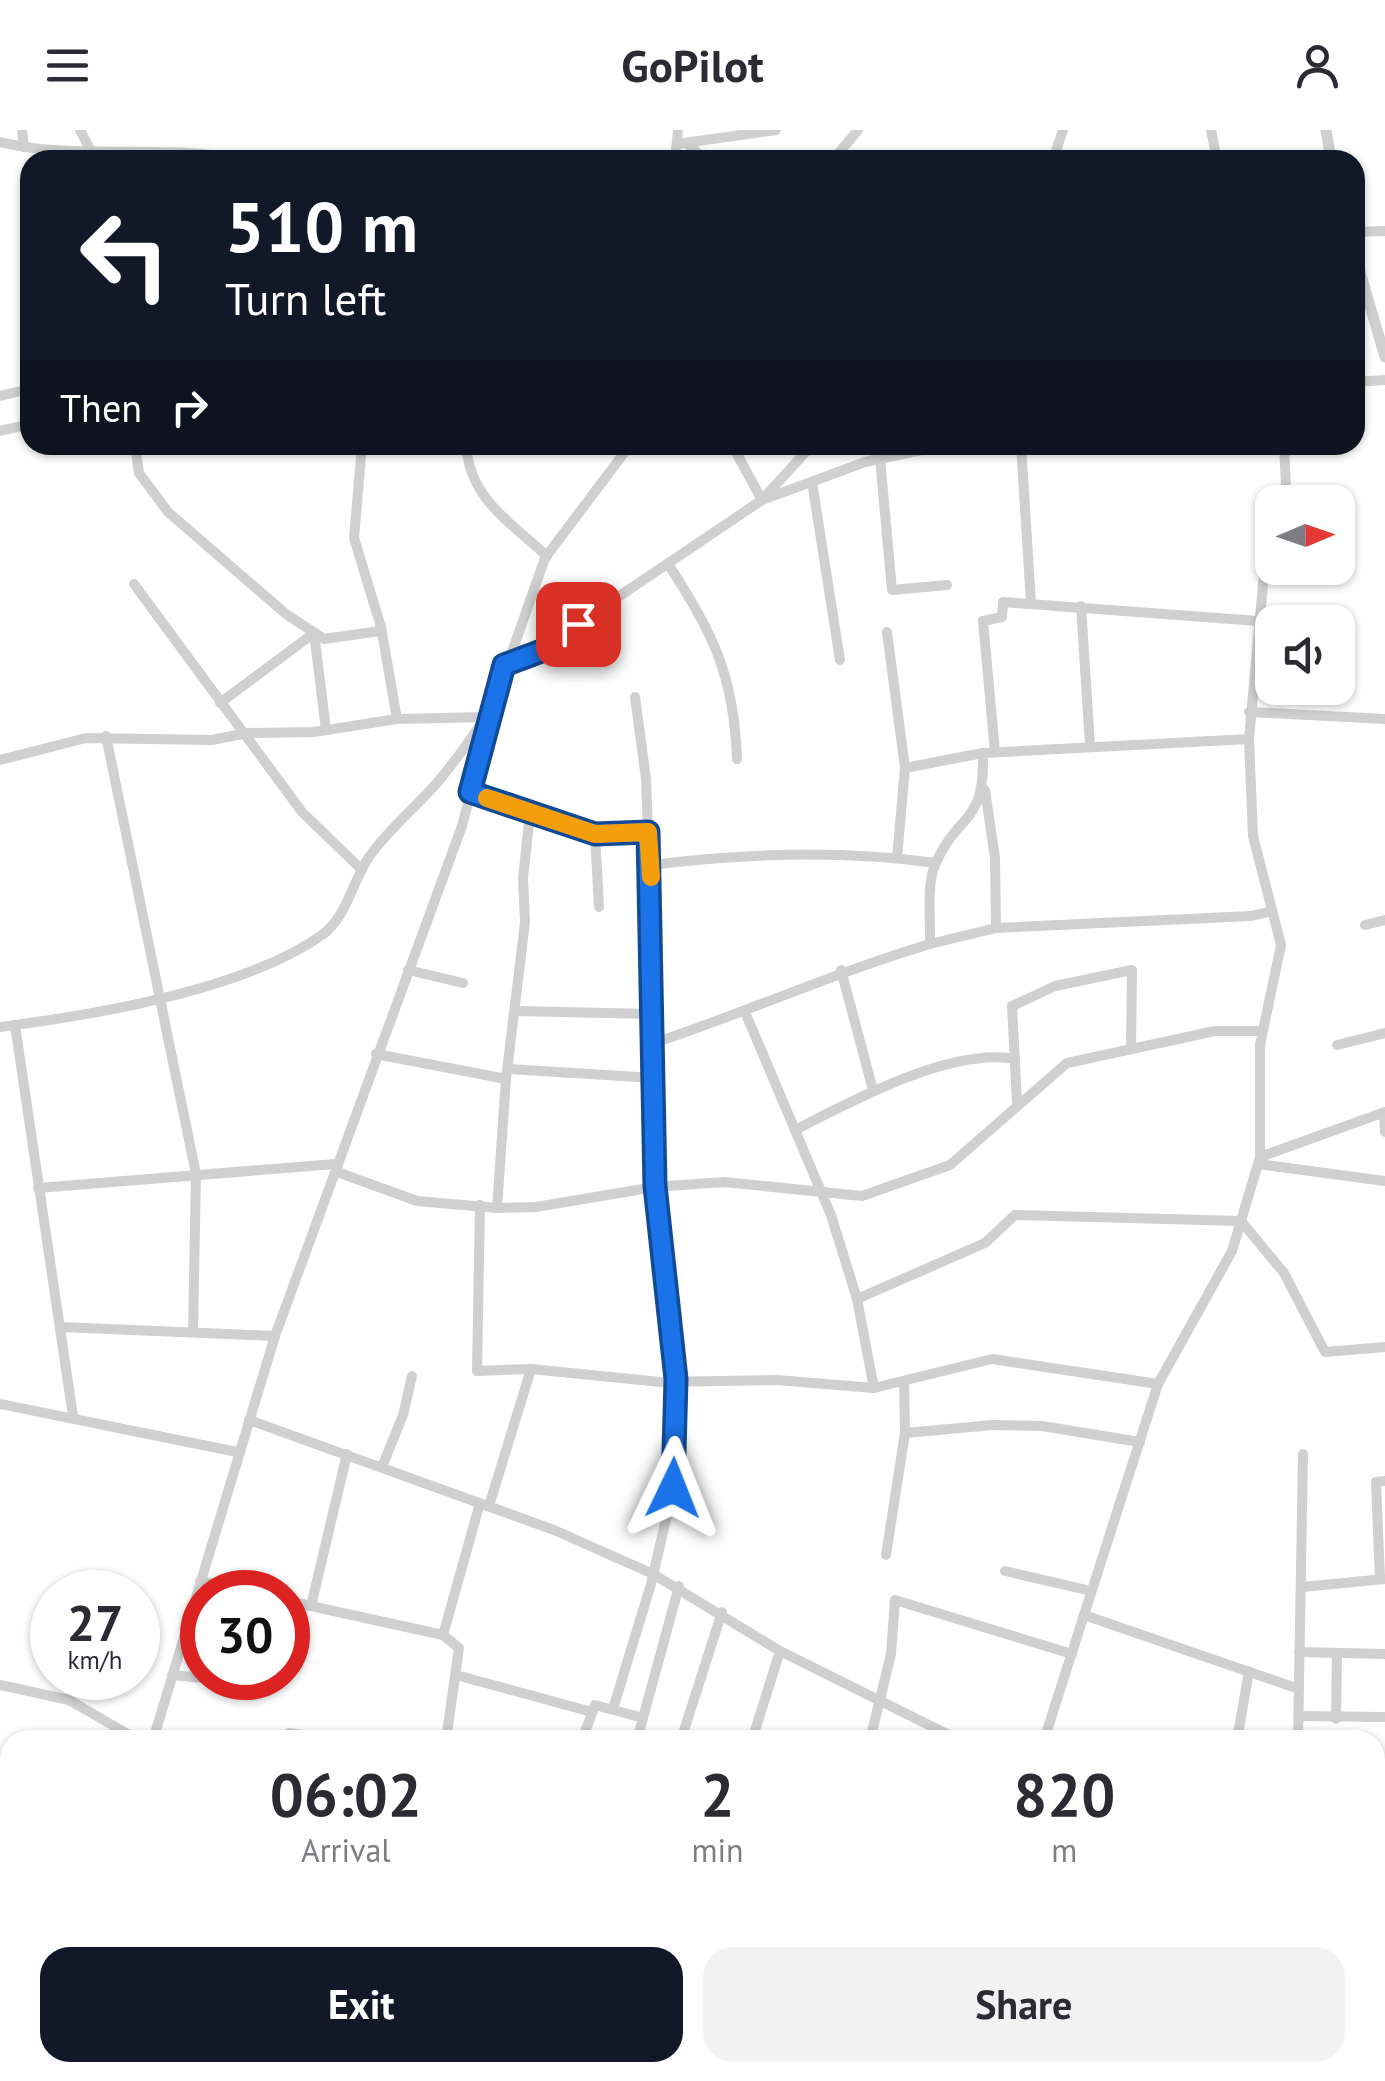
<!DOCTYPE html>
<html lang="en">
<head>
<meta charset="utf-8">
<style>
  :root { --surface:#fff; --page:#f2f2f3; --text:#2b2b33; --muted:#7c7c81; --accent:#111827 }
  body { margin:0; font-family:"PT Sans",sans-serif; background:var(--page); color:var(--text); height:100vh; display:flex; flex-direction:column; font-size:38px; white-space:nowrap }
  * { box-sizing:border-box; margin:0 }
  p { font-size:32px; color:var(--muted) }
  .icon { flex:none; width:55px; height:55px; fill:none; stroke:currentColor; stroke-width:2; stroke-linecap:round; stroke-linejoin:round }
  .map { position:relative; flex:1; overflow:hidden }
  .side { position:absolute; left:0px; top:1600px; width:1385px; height:352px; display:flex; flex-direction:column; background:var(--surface); border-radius:30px 30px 0 0; box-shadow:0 2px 8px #0004 }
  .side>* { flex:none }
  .top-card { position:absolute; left:20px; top:20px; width:1345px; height:305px; border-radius:30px; box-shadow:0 2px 8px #0004; background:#111827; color:#fff; overflow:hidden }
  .needle { width:65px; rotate:88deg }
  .tools { position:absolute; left:1255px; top:355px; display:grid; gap:20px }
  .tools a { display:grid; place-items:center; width:100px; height:100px; border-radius:20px; background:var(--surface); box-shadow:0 2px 8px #0004; font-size:50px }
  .speed { position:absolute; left:30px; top:1440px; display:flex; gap:20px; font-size:50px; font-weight:700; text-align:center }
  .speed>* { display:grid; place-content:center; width:130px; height:130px; border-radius:50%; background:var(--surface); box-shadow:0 2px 8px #0004; line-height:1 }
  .speed small { font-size:25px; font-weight:400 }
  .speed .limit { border:15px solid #d22; background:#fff; color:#111 }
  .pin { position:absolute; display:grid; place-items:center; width:85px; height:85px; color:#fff; margin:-42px; border-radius:20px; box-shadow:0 5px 15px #0006 }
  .me { position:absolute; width:110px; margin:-55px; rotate:2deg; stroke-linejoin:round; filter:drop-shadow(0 0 8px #0008) }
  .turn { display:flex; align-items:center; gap:35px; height:210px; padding:0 40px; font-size:45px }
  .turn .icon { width:130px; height:130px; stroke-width:2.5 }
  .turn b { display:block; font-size:70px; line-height:85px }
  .then { display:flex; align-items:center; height:95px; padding:0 40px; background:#0003; gap:20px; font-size:38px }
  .eta { display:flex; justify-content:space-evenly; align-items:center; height:170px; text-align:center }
  .eta b { font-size:60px; font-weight:700; line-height:70px }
  .cta { display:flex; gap:20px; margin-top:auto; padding:20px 40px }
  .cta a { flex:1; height:115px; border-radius:30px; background:var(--accent); color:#fff; font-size:40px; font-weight:700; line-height:115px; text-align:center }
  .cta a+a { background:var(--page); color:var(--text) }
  header { display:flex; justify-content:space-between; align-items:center; height:130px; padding:0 40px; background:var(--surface); font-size:45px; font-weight:700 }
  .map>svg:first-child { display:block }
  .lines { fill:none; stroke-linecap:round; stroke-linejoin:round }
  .minor { stroke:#d0d0d0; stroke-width:10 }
  .tertiary { stroke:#d0d0d0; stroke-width:11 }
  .route-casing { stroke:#114b97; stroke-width:25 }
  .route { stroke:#1a73e8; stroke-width:18 }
  .slow { stroke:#f59e0b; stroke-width:18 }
</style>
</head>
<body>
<header><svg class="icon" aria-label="menu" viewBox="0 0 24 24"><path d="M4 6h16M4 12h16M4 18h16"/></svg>GoPilot<svg class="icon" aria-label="person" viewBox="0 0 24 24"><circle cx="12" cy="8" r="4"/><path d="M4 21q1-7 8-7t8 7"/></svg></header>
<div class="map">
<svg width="1385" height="1951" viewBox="0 0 1385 1951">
  <rect width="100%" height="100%" fill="#fff"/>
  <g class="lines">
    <!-- minor -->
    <g class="minor">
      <path d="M22 0 24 17"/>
      <path d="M80 0 92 23"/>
      <path d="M1211 0 1217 30"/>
      <path d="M0 12C80 31 163 13 243 30"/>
      <path d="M687 13 705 30"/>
      <path d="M677 14 776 0"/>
      <path d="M675 30 678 0"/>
      <path d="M833 30 858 0"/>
      <path d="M1053 30 1063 0"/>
      <path d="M1355 102 1385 101"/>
      <path d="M1355 252 1385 250"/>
      <path d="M0 266 30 259"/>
      <path d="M0 301 30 294"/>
      <path d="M135 315 139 343 168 382 286 484 324 509 380 501"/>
      <path d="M466 315C470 369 509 391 547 426"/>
      <path d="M732 315 762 370 812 315"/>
      <path d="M1021 315 1031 473"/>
      <path d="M880 329 892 460 947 455"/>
      <path d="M812 352 840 530"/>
      <path d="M1280 372 1286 356 1284 315"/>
      <path d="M668 434C713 502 734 546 737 629"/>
      <path d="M134 454 302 682 362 740"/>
      <path d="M1081 476 1090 615"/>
      <path d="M887 502 905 638 897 728"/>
      <path d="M314 503 326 600"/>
      <path d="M504 535 561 514 578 494 762 370 865 332 945 315"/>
      <path d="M635 567 646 649 648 702"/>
      <path d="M220 573 314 503"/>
      <path d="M1249 582 1385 589"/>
      <path d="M397 589 485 587"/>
      <path d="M106 606 196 1044 193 1202"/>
      <path d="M995 622 983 491 1002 487 1003 472 1258 491"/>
      <path d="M0 630 86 608 212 610 247 603 314 602 397 589 381 497 354 408 362 315"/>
      <path d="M905 638 983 623"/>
      <path d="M985 660 995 728 996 798"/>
      <path d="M470 662 595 704 648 702 655 1057 676 1249 673 1359 651 1454 613 1579"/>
      <path d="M595 704 599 777"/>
      <path d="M651 735C745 723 842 720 936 733"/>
      <path d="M1365 795 1385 790"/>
      <path d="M930 814 996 798 1251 786 1272 781"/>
      <path d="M408 840 463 853"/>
      <path d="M841 840 873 960"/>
      <path d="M515 881 653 884"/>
      <path d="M745 882 831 1085 857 1169 874 1258"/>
      <path d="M15 895 73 1286"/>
      <path d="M0 897C94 885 244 860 322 805 347 787 352 752 369 727 389 698 419 675 441 648 460 625 478 599 494 573L545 428 630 315"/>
      <path d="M654 913C747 882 836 842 930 814 931 791 926 756 935 735 958 681 985 697 983 623L1249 609"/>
      <path d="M1337 915 1385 903"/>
      <path d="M376 924 506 949"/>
      <path d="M509 939 654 948"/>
      <path d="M1017 972 1012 876 1055 856 1132 840 1131 918"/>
      <path d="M1384 983 1385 1002"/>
      <path d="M795 1000C852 971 951 917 1015 929"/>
      <path d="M1260 1027 1385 982"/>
      <path d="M1258 1034 1385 1051"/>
      <path d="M38 1058 335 1034 340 1043 417 1071 497 1078 536 1077 655 1057 724 1052 862 1066 950 1035 1067 933 1215 901H1262"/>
      <path d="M480 1075 477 1241 531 1239 661 1252 777 1250 874 1258 992 1229 1158 1254"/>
      <path d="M497 1078 506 949 525 792 523 748 530 684"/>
      <path d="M857 1169 985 1113 1015 1085 1241 1091 1284 1143 1325 1222 1385 1217"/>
      <path d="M61 1197 275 1206"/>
      <path d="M0 1274 237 1322"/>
      <path d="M249 1290 554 1400 653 1444 780 1521 959 1610"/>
      <path d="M905 1303 993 1295 1042 1296 1140 1312"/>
      <path d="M382 1337 403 1285 412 1246"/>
      <path d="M489 1376 531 1239"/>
      <path d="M886 1425 905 1303 904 1251"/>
      <path d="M1005 1441 1091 1461"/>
      <path d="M1380 1449 1376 1352 1385 1351"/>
      <path d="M200 1451 250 1462"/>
      <path d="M1302 1457 1385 1449"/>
      <path d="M288 1471 443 1505"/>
      <path d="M311 1476 347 1324"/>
      <path d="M1084 1485 1299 1559"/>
      <path d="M1299 1522 1385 1524"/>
      <path d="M172 1545 275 1555"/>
      <path d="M456 1545 592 1582"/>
      <path d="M0 1555 69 1570 138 1610"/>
      <path d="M1299 1586 1385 1587"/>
      <path d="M1336 1589 1337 1523"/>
      <path d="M289 1603 340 1610"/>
      <path d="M153 1610 275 1206 462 696 494 573"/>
      <path d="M446 1610 459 1518 443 1505 480 1373"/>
      <path d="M582 1610 595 1575 643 1588"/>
      <path d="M637 1610 679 1456"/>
      <path d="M681 1610 722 1482"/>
      <path d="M752 1610 780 1521"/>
      <path d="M870 1610 891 1524 895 1470 1072 1524"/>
      <path d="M1044 1610 1158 1254 1232 1121 1260 1027V915L1281 815 1253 706 1249 609 1267 410 1272 394"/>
      <path d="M1237 1610 1249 1541"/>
      <path d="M1298 1610 1303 1324"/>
      <path d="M1375 1718 1385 1637"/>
      <path d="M0 1735 10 1745"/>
      <path d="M1375 1765 1385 1768"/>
      <path d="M0 1791 10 1784"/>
      <path d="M0 1863 10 1867"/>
      <path d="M198 1942 218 1951"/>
      <path d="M281 1942 299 1951"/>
      <path d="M391 1942 431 1949"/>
      <path d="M456 1942 468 1951"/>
      <path d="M603 1942 618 1951"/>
      <path d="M761 1942 778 1951"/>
      <path d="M1358 1942 1385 1946"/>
      <path d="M92 1951V1942"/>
      <path d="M266 1951 269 1942"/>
      <path d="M307 1951 310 1942"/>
      <path d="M347 1951 351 1942"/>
      <path d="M837 1951 840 1942"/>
      <path d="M927 1951 928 1942"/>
      <path d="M1070 1951 1071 1942"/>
      <path d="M1215 1951 1216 1942"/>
      <path d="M1324 1951 1326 1942"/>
    </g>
    <!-- tertiary -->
    <g class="tertiary">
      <path d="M1326 0 1331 30"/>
      <path d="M1355 125 1385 227"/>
    </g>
  </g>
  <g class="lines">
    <defs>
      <path id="route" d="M578 494 560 514 504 535 470 662 595 704 648 702 655 1056 676 1249 673 1358"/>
    </defs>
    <!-- route casing -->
    <use href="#route" class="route-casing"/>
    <!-- route -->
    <use href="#route" class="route"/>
    <!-- slow -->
    <path class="slow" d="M487 668 595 704 648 702 651 747"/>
  </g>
</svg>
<div class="tools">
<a><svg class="needle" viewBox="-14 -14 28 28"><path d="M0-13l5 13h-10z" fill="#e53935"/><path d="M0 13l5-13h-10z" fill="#7c7c81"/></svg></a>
<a><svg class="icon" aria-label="sound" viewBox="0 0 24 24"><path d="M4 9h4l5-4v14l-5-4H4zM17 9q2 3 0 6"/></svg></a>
</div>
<div class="speed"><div>27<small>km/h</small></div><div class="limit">30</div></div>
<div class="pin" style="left:578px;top:494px;background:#d93025"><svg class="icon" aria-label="arrive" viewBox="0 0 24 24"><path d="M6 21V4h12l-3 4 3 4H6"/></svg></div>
<svg class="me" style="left:673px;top:1358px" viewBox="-20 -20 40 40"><path d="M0-17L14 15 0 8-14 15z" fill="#1a73e8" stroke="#fff" stroke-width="4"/></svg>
<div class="top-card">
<div class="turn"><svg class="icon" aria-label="left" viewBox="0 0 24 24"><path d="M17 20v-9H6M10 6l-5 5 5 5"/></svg><div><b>510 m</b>Turn left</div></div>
<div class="then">Then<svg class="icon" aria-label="right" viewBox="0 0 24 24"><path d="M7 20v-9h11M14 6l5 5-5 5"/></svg></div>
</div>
<section class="side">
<div class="eta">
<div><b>06:02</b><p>Arrival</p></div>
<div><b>2</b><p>min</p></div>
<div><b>820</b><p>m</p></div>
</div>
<div class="cta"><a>Exit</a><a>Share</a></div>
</section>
</div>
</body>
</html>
